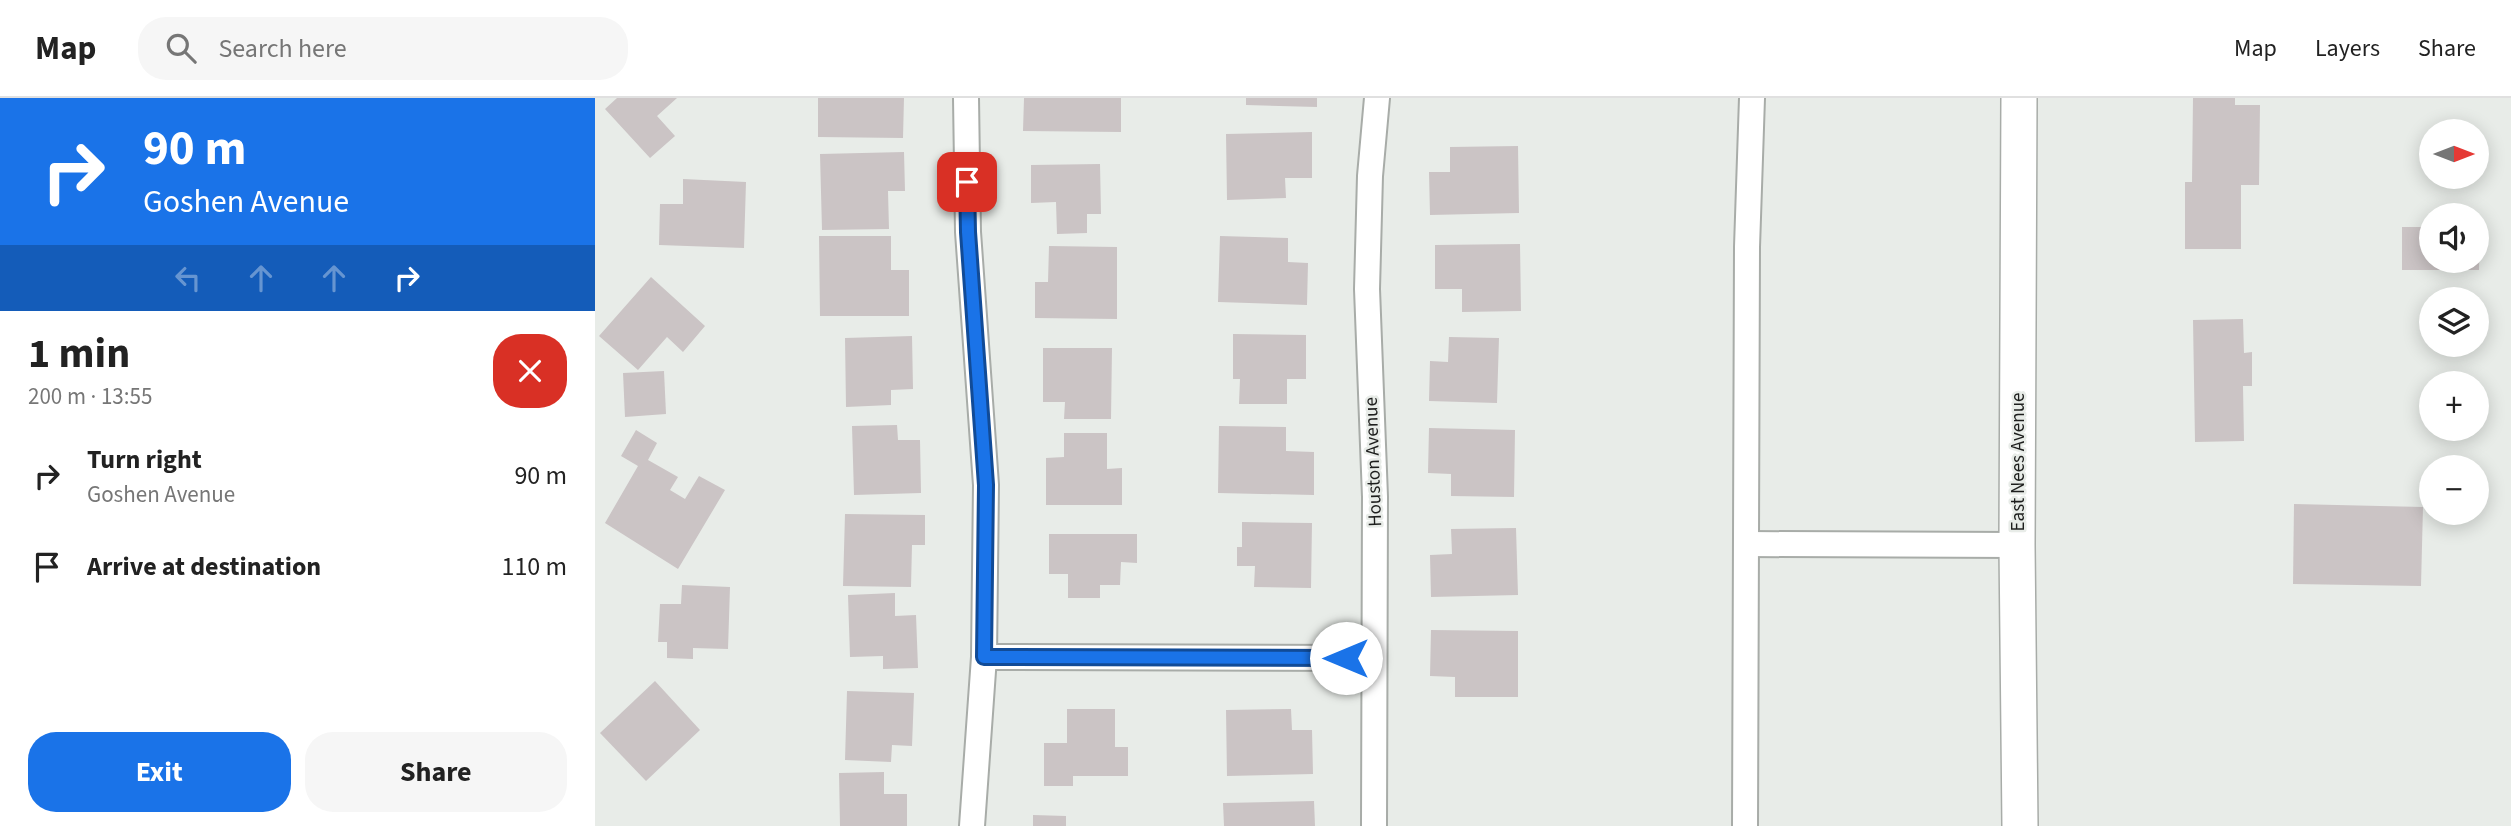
<!DOCTYPE html>
<html lang="en">
<head>
<meta charset="utf-8">
<style>
  :root { --surface:#fff; --page:#f6f6f6; --text:#222; --muted:#767676; --line:#e0e0e0; --accent:#1a73e8 }
  body { margin:0; font-family:"Source Sans 3",sans-serif; background:var(--page); color:var(--text); height:100vh; display:flex; flex-direction:column; font-size:26px; white-space:nowrap }
  * { box-sizing:border-box; margin:0 }
  p { font-size:23px; color:var(--muted) }
  .icon { flex:none; width:38px; height:38px; fill:none; stroke:currentColor; stroke-width:2; stroke-linecap:round; stroke-linejoin:round }
  .map { position:relative; flex:1; overflow:hidden }
  .panel { display:flex; flex-direction:column; background:var(--surface); width:595px }
  .panel>* { flex:none }
  .banner { background:#1a73e8; color:#fff; overflow:hidden }
  .needle { width:46px; rotate:90deg }
  .buttons { position:absolute; left:1824px; top:21px; display:grid; gap:14px }
  .buttons a { display:grid; place-items:center; width:70px; height:70px; border-radius:50%; background:var(--surface); box-shadow:0 4px 18px #0003; font-size:35px }
  .pin { position:absolute; display:grid; place-items:center; width:60px; height:60px; color:#fff; margin:-30px; border-radius:14px; box-shadow:0 4px 10px #0006 }
  .me { position:absolute; width:77px; margin:-38px; rotate:270deg; stroke-linejoin:round; filter:drop-shadow(0 0 5px #0008) }
  .turn { display:flex; align-items:center; gap:24px; height:147px; padding:0 28px; font-size:32px }
  .turn .icon { width:91px; height:91px; stroke-width:2.5 }
  .turn b { display:block; font-size:49px; line-height:60px }
  .lanes { display:flex; align-items:center; height:66px; padding:0 28px; background:#0003; justify-content:center; gap:35px; direction:ltr }
  .lanes .off { opacity:.35 }
  .round { display:grid; place-items:center; flex:none; width:74px; height:74px; border-radius:28px; background:var(--page) }
  .overview { display:flex; align-items:center; justify-content:space-between; height:119px; padding:0 28px }
  h1 { font-size:42px; font-weight:700; line-height:52px }
  .cta { display:flex; gap:14px; margin-top:auto; padding:14px 28px }
  .cta a { flex:1; height:80px; border-radius:28px; background:var(--accent); color:#fff; font-size:28px; font-weight:700; line-height:80px; text-align:center }
  .cta a+a { background:var(--page); color:var(--text) }
  ul { padding:0; list-style:none }
  li { display:flex; align-items:center; gap:21px; height:91px; padding:0 28px }
  li div { flex:1 }
  li b { display:block; font-size:26px }
  li em { font-style:normal }
  header { display:flex; align-items:center; gap:42px; box-sizing:border-box; height:98px; padding:0 35px; background:var(--surface); border-bottom:2px solid var(--line) }
  header strong { font-size:33px }
  nav { display:flex; gap:38px; margin-inline-start:auto; font-size:24px }
  .search { width:490px; height:63px; background:var(--page); display:flex; align-items:center; gap:18px; box-sizing:border-box; padding:0 24px; border-radius:28px; color:var(--muted); font-size:26px }
  main { display:flex; flex:1; min-height:0 }
  .map>svg:first-child { display:block }
  .building { fill:#cbc4c5 }
  .lines { fill:none; stroke-linecap:round; stroke-linejoin:round }
  .street-casing { stroke:#a8aca8; stroke-width:28 }
  .secondary-casing { stroke:#a8aca8; stroke-width:38 }
  .street { stroke:#fff; stroke-width:24 }
  .secondary { stroke:#fff; stroke-width:35 }
  .route-casing { stroke:#114b97; stroke-width:18 }
  .route { stroke:#1a73e8; stroke-width:12 }
  .labels { text-anchor:middle; stroke-width:5; stroke-linejoin:round; paint-order:stroke }
  .street-label { font-size:19px; fill:#1d1e1d; stroke:#e8ece8 }
</style>
</head>
<body>
<header>
<strong>Map</strong>
<div class="search"><svg class="icon" aria-label="search" viewBox="0 0 24 24"><circle cx="10" cy="10" r="6"/><path d="M15 15l6 6"/></svg>Search here</div>
<nav><a>Map</a><a>Layers</a><a>Share</a></nav>
</header>
<main>
<section class="panel">
<div class="banner">
<div class="turn"><svg class="icon" aria-label="right" viewBox="0 0 24 24"><path d="M7 20v-9h11M14 6l5 5-5 5"/></svg><div><b>90 m</b>Goshen Avenue</div></div>
<div class="lanes"><svg class="icon off" aria-label="left" viewBox="0 0 24 24"><path d="M17 20v-9H6M10 6l-5 5 5 5"/></svg><svg class="icon off" aria-label="ahead" viewBox="0 0 24 24"><path d="M12 20V5M6 11l6-6 6 6"/></svg><svg class="icon off" aria-label="ahead" viewBox="0 0 24 24"><path d="M12 20V5M6 11l6-6 6 6"/></svg><svg class="icon" aria-label="right" viewBox="0 0 24 24"><path d="M7 20v-9h11M14 6l5 5-5 5"/></svg></div>
</div>
<div class="overview"><div><h1>1 min</h1><p>200 m · 13:55</p></div><a class="round" style="background:#d93025;color:#fff"><svg class="icon" aria-label="close" viewBox="0 0 24 24"><path d="M6 6l12 12M18 6L6 18"/></svg></a></div>
<ul>
<li><svg class="icon" aria-label="right" viewBox="0 0 24 24"><path d="M7 20v-9h11M14 6l5 5-5 5"/></svg><div><b>Turn right</b><p>Goshen Avenue</p></div><em>90 m</em></li>
<li><svg class="icon" aria-label="arrive" viewBox="0 0 24 24"><path d="M6 21V4h12l-3 4 3 4H6"/></svg><div><b>Arrive at destination</b></div><em>110 m</em></li>
</ul>
<div class="cta"><a>Exit</a><a>Share</a></div>
</section>
<div class="map">
<svg width="1916" height="728" viewBox="0 0 1916 728">
  <rect width="100%" height="100%" fill="#e8ece8"/>
  <!-- building -->
  <g class="building">
    <path d="M22 0H82L62 18 80 38 55 60 10 11Z"/>
    <path d="M223 0H309L308 40 223 39Z"/>
    <path d="M429 0H526V34L428 33Z"/>
    <path d="M651 0H722V9L651 7Z"/>
    <path d="M1598 0H1640V7H1665L1664 87H1646V151H1590V84H1597Z"/>
    <path d="M717 34V80H690L691 100 632 102 631 36Z"/>
    <path d="M923 48 924 115 835 117 834 74H855V49Z"/>
    <path d="M309 54 310 93H293L294 131 227 132 225 56Z"/>
    <path d="M505 66 506 116H492V135L462 136 461 104 436 105V67Z"/>
    <path d="M88 81 151 84 149 150 64 147 65 106H88Z"/>
    <path d="M1807 129H1836V163H1881V129H1885L1884 172H1807Z"/>
    <path d="M224 138H296V172H314V218H225Z"/>
    <path d="M625 138 693 140V164L713 165 712 207 623 204Z"/>
    <path d="M925 146 926 213 867 214V191H840V147Z"/>
    <path d="M454 148 522 149V221L440 220V184H453Z"/>
    <path d="M56 179 110 228 88 254 72 239 43 272 4 238Z"/>
    <path d="M1648 221 1649 255 1657 254V288H1648L1649 343 1600 344 1598 222Z"/>
    <path d="M638 236 711 237V281H692V306H644L645 281H638Z"/>
    <path d="M317 238 318 291 296 292V307L251 309 250 240Z"/>
    <path d="M854 239 904 240 902 305 834 303 835 263 853 264Z"/>
    <path d="M448 250H517L516 321H469L470 304H448Z"/>
    <path d="M69 273 71 316 30 319 28 275Z"/>
    <path d="M302 327 303 342H325L326 395 259 397 257 328Z"/>
    <path d="M624 328 691 329V353L719 354V397L623 395Z"/>
    <path d="M834 330 920 332 919 399 856 398V376L833 375Z"/>
    <path d="M41 332 62 345 53 362 83 379 75 392 90 401 104 378 130 392 83 471 10 425 43 368 26 358Z"/>
    <path d="M469 335H512V371L527 370V407H451V360L469 359Z"/>
    <path d="M1699 406 1828 409 1826 488 1698 486Z"/>
    <path d="M250 416 330 417V447H317L316 489 248 488Z"/>
    <path d="M647 424 717 425 716 490 659 489 660 468H642V449H647Z"/>
    <path d="M921 430 923 497 836 499 835 457 857 456 856 431Z"/>
    <path d="M454 436H542V465L526 464 525 487H505V500H473V476H454Z"/>
    <path d="M87 487 135 489 133 551 98 550V561L72 560V544H63L65 506H86Z"/>
    <path d="M300 495V518L321 517 323 570 288 571V558L255 559 253 497Z"/>
    <path d="M836 532 923 533V599H860V579L835 578Z"/>
    <path d="M60 583 105 632 51 683 5 635Z"/>
    <path d="M252 593 319 595 317 648 297 647 296 664 250 662Z"/>
    <path d="M472 611H520V649H533V678H478V688H449V645H472Z"/>
    <path d="M696 611 697 632H717L718 676 632 678 631 612Z"/>
    <path d="M289 674V696H312V728H245L244 675Z"/>
    <path d="M719 703 720 728H629L628 705Z"/>
    <path d="M438 717 471 718V728H438Z"/>
  </g>
  <g class="lines">
    <defs>
      <g id="street">
        <path d="M371 0 373 134 391 387 389 559 377 728"/>
        <path d="M1151 446 1422 447"/>
        <path d="M389 559 779 560"/>
        <path d="M779 728 780 399 772 191 775 78 782 0"/>
        <path d="M1150 728 1152 149 1157 0"/>
      </g>
      <path id="secondary" d="M1424 0 1422 447 1425 728"/>
    </defs>
    <!-- street casing -->
    <use href="#street" class="street-casing"/>
    <!-- secondary casing -->
    <use href="#secondary" class="secondary-casing"/>
    <!-- street -->
    <use href="#street" class="street"/>
    <!-- secondary -->
    <use href="#secondary" class="secondary"/>
  </g>
  <g class="lines">
    <defs>
      <path id="route" d="M372 84 373 134 391 387 389 559 751 560"/>
    </defs>
    <!-- route casing -->
    <use href="#route" class="route-casing"/>
    <!-- route -->
    <use href="#route" class="route"/>
  </g>
  <g class="labels">
    <!-- street labels -->
    <g class="street-label">
      <text transform="translate(777 364) rotate(-92)" y="7">Houston Avenue</text>
      <text transform="translate(1422 364) rotate(-90)" y="7">East Nees Avenue</text>
    </g>
  </g>
</svg>
<div class="buttons">
<a><svg class="needle" viewBox="-14 -14 28 28"><path d="M0-13l5 13h-10z" fill="#e53935"/><path d="M0 13l5-13h-10z" fill="#767676"/></svg></a>
<a><svg class="icon" aria-label="sound" viewBox="0 0 24 24"><path d="M4 9h4l5-4v14l-5-4H4zM17 9q2 3 0 6"/></svg></a>
<a><svg class="icon" aria-label="layers" viewBox="0 0 24 24"><path d="M12 4l9 5-9 5-9-5zM3 14l9 5 9-5"/></svg></a>
<a>+</a>
<a>−</a>
</div>
<div class="pin" style="left:372px;top:84px;background:#d93025"><svg class="icon" aria-label="arrive" viewBox="0 0 24 24"><path d="M6 21V4h12l-3 4 3 4H6"/></svg></div>
<svg class="me" style="left:751px;top:560px" viewBox="-20 -20 40 40"><circle r="19" fill="#fff"/><path d="M0-13L10 11 0 6-10 11z" fill="#1a73e8"/></svg>
</div>
</main>
</body>
</html>
